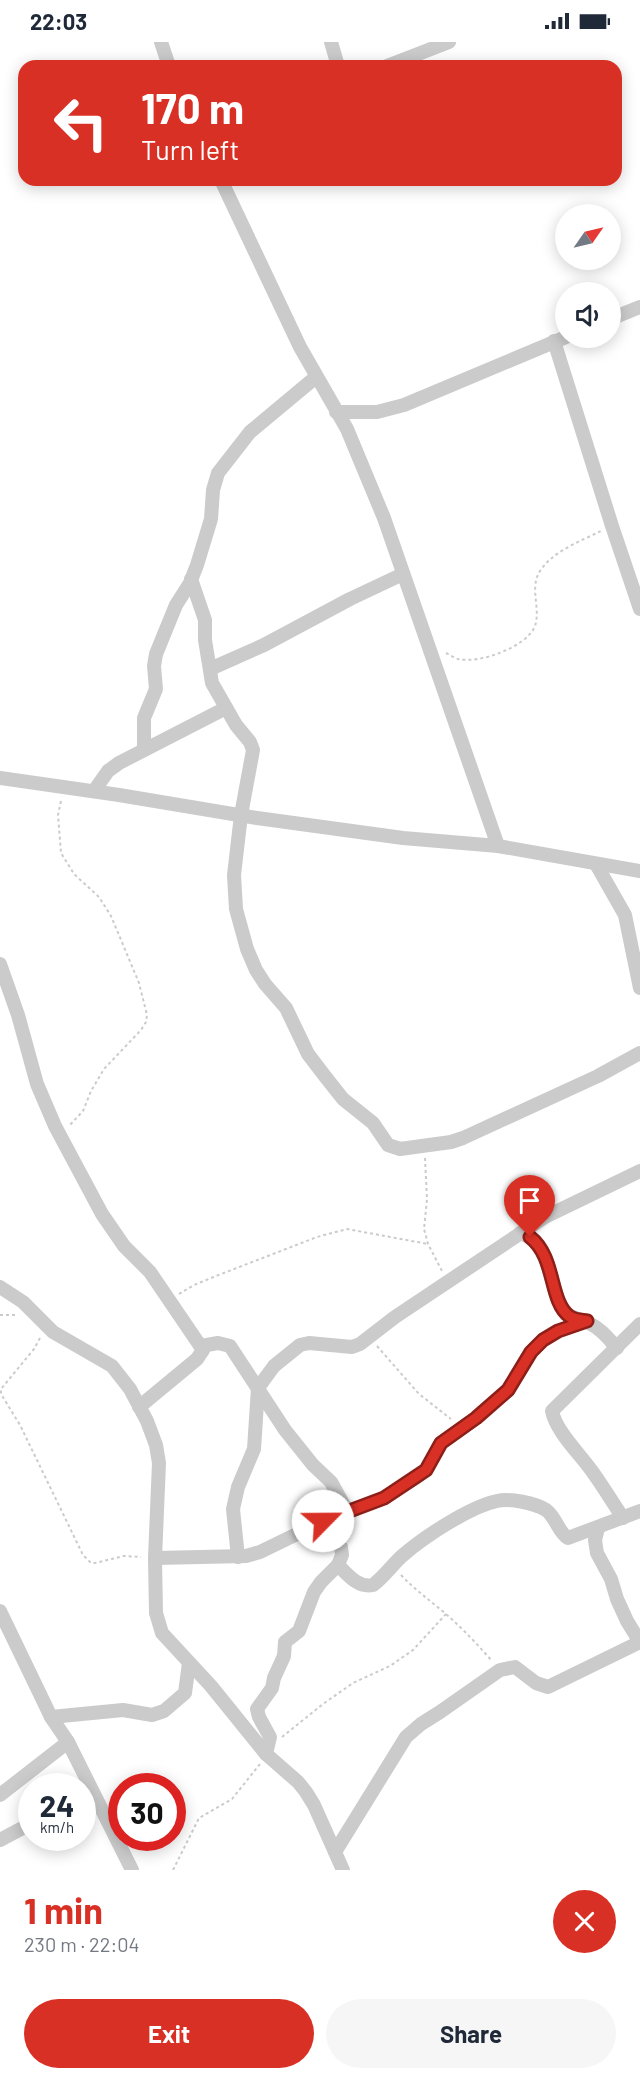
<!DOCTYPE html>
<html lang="en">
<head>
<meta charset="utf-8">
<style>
  :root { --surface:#fff; --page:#f6f6f7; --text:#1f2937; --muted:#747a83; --accent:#d93025 }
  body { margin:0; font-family:Barlow,sans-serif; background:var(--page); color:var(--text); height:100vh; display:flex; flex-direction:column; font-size:22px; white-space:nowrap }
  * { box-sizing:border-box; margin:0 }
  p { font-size:20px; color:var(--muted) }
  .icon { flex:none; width:33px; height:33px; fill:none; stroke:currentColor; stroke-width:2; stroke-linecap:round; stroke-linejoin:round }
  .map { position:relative; height:1828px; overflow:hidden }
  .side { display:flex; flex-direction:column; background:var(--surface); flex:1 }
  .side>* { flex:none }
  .banner { position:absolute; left:18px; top:18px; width:604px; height:126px; border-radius:18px; box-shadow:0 3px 15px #0003; background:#d93025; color:#fff; overflow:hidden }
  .needle { width:39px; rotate:56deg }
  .controls { position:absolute; left:555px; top:162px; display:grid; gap:12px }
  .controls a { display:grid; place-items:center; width:66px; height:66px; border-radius:50%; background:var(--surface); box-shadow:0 3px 15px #0003; font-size:30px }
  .speed { position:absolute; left:18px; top:1731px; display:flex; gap:12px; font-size:30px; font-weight:700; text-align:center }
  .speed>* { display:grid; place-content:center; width:78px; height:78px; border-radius:50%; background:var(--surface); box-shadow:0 3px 15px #0003; line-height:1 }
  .speed small { font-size:15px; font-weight:400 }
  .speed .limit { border:9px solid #d22; background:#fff; color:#111 }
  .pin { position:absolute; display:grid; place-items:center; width:51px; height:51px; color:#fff; margin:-62px -26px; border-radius:50% 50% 50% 0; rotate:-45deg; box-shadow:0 0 6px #0007 }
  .pin .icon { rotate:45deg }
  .me { position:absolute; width:66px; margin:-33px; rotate:67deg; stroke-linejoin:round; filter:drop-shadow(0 0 4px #0008) }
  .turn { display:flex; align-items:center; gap:21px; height:126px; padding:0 24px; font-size:27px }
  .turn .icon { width:78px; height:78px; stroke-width:2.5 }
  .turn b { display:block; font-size:42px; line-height:51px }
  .round { display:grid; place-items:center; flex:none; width:63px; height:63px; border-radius:32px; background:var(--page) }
  .summary { display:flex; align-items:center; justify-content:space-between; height:102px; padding:0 24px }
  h1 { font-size:36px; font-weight:700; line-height:45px; color:var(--accent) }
  .cta { display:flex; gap:12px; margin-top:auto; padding:12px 24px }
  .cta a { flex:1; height:69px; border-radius:36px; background:var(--accent); color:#fff; font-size:24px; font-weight:700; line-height:69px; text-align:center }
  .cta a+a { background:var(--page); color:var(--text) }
  .status { display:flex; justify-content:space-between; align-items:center; height:42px; padding:0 30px; background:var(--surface); direction:ltr }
  .status svg { height:16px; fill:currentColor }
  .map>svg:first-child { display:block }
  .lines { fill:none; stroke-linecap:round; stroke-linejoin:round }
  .path { stroke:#cbcbcb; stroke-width:2; stroke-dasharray:3 3; stroke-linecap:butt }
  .street { stroke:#cbcbcb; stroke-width:14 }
  .route-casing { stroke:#8d1f18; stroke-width:15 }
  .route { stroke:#d93025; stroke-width:10 }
</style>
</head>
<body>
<div class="status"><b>22:03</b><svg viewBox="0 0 49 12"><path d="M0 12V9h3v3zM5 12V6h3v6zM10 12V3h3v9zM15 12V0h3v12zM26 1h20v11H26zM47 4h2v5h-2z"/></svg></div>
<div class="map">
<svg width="640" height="1828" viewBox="0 0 640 1828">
  <rect width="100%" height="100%" fill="#fff"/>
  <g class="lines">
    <!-- path -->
    <g class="path">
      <path d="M446 611C450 613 454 616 458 617 479 622 527 605 535 584 541 566 529 546 540 529 553 509 581 499 601 489"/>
      <path d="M61 759 58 773 61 811 74 832 99 855 111 874 139 941 147 973 146 980 141 988 104 1027 91 1049 83 1069 69 1084"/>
      <path d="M425 1116 427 1157 424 1187 428 1202 442 1229"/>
      <path d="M179 1252 194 1243 216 1234 317 1195 347 1187 428 1202"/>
      <path d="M0 1273H18"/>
      <path d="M40 1296 34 1307 1 1347V1352L20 1383 83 1513 91 1521H95L124 1514 141 1515"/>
      <path d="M377 1304 419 1352 451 1377"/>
      <path d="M401 1533C415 1548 431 1559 447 1573 463 1587 478 1603 492 1619"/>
      <path d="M282 1695 323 1662 353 1641 390 1624 413 1608 446 1572"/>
      <path d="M173 1828 199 1776 232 1757 260 1722"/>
    </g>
    <!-- street -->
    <g class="street">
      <path d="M161 0 169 24"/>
      <path d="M331 0 338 24"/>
      <path d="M387 24 449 0"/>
      <path d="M221 138 300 305 347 387 384 476 498 804"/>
      <path d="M610 277 640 265"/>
      <path d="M554 299 612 484 640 567"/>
      <path d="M336 370H377L404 363 566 295"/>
      <path d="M191 537 205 578V598L212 641 236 683 250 700 253 708 241 773 234 833 236 867 247 907 256 928 265 942 286 966 308 1012 324 1033 343 1057 373 1081 388 1103 400 1107 451 1100 463 1096 598 1034 640 1011"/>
      <path d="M210 627 264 603 350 557 403 532"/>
      <path d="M144 706V676L156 647 154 624 156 612 176 563 190 541 197 523 211 477 213 448 218 431 250 390 316 335"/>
      <path d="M0 736 119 753 257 776 403 796 498 804 640 829"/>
      <path d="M94 749 108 729 119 721 226 666"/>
      <path d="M596 822 625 873 640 946"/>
      <path d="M0 922 18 973 37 1042 55 1084 102 1172 124 1204 150 1230 203 1308 197 1317 139 1365"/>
      <path d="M520 1191C554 1203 547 1241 562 1265 569 1278 578 1275 589 1281 601 1287 608 1296 617 1306"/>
      <path d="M0 1245 23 1260 53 1290 112 1324 130 1347 147 1379 156 1403 159 1421 155 1516 156 1571 162 1591 211 1644 266 1712 298 1740 306 1750 314 1763 343 1828"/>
      <path d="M201 1304 218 1301 230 1304 285 1388 313 1423 331 1440 347 1469"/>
      <path d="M623 1476C613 1461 604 1446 594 1432 582 1414 556 1390 552 1369L640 1282"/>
      <path d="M598 1486 595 1498 597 1511 611 1537 617 1557 627 1579 640 1600"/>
      <path d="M238 1515 233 1467 238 1445 254 1407 258 1346 274 1324 300 1303 309 1301 352 1305 360 1302 395 1275 545 1175 640 1129"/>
      <path d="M155 1516 246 1514 260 1510 336 1473 384 1456 417 1435 426 1428 441 1401 476 1376 508 1348 531 1310 543 1298 558 1289 587 1279"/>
      <path d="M338 1523C348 1533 358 1546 373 1543 384 1535 392 1523 402 1514 424 1495 469 1465 497 1459 510 1456 535 1461 546 1468 556 1475 558 1490 568 1496L640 1469"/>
      <path d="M0 1569 51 1675 68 1700 132 1828"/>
      <path d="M51 1675 123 1668 152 1673 164 1669 185 1651 189 1621"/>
      <path d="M266 1712 270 1695 259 1675 257 1667 272 1646 274 1636 284 1614 285 1600 299 1589 314 1550 321 1540 338 1523 342 1513 341 1505 323 1479"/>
      <path d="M0 1753 68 1700"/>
      <path d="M0 1798 32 1781"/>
      <path d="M335 1810 406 1695 421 1682 440 1670 500 1628 515 1625 536 1641 548 1645 640 1600"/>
    </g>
  </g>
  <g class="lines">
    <defs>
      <path id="route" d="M323 1479 384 1456 426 1428 441 1401 476 1376 508 1348 531 1310 543 1298 558 1289 587 1279C581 1278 574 1278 569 1274 549 1259 556 1215 530 1195"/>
    </defs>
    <!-- route casing -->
    <use href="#route" class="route-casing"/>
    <!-- route -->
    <use href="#route" class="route"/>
  </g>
</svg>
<div class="controls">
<a><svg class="needle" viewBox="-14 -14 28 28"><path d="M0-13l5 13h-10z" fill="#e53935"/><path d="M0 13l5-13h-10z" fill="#747a83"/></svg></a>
<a><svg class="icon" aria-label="sound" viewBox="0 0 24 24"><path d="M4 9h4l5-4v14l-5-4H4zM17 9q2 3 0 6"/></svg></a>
</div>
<div class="speed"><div>24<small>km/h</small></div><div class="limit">30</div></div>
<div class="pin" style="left:530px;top:1195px;background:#d93025"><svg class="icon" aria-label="arrive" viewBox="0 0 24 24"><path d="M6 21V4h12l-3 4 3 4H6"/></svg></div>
<svg class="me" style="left:323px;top:1479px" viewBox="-20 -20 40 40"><circle r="19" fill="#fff"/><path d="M0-13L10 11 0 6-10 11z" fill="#d93025"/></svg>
<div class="banner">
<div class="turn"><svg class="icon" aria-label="left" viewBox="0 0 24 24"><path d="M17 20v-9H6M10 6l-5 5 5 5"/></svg><div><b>170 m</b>Turn left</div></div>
</div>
</div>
<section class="side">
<div class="summary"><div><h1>1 min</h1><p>230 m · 22:04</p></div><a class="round" style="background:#d93025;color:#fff"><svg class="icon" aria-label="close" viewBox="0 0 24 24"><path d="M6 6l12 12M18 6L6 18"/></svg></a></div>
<div class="cta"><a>Exit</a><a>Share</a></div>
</section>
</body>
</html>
